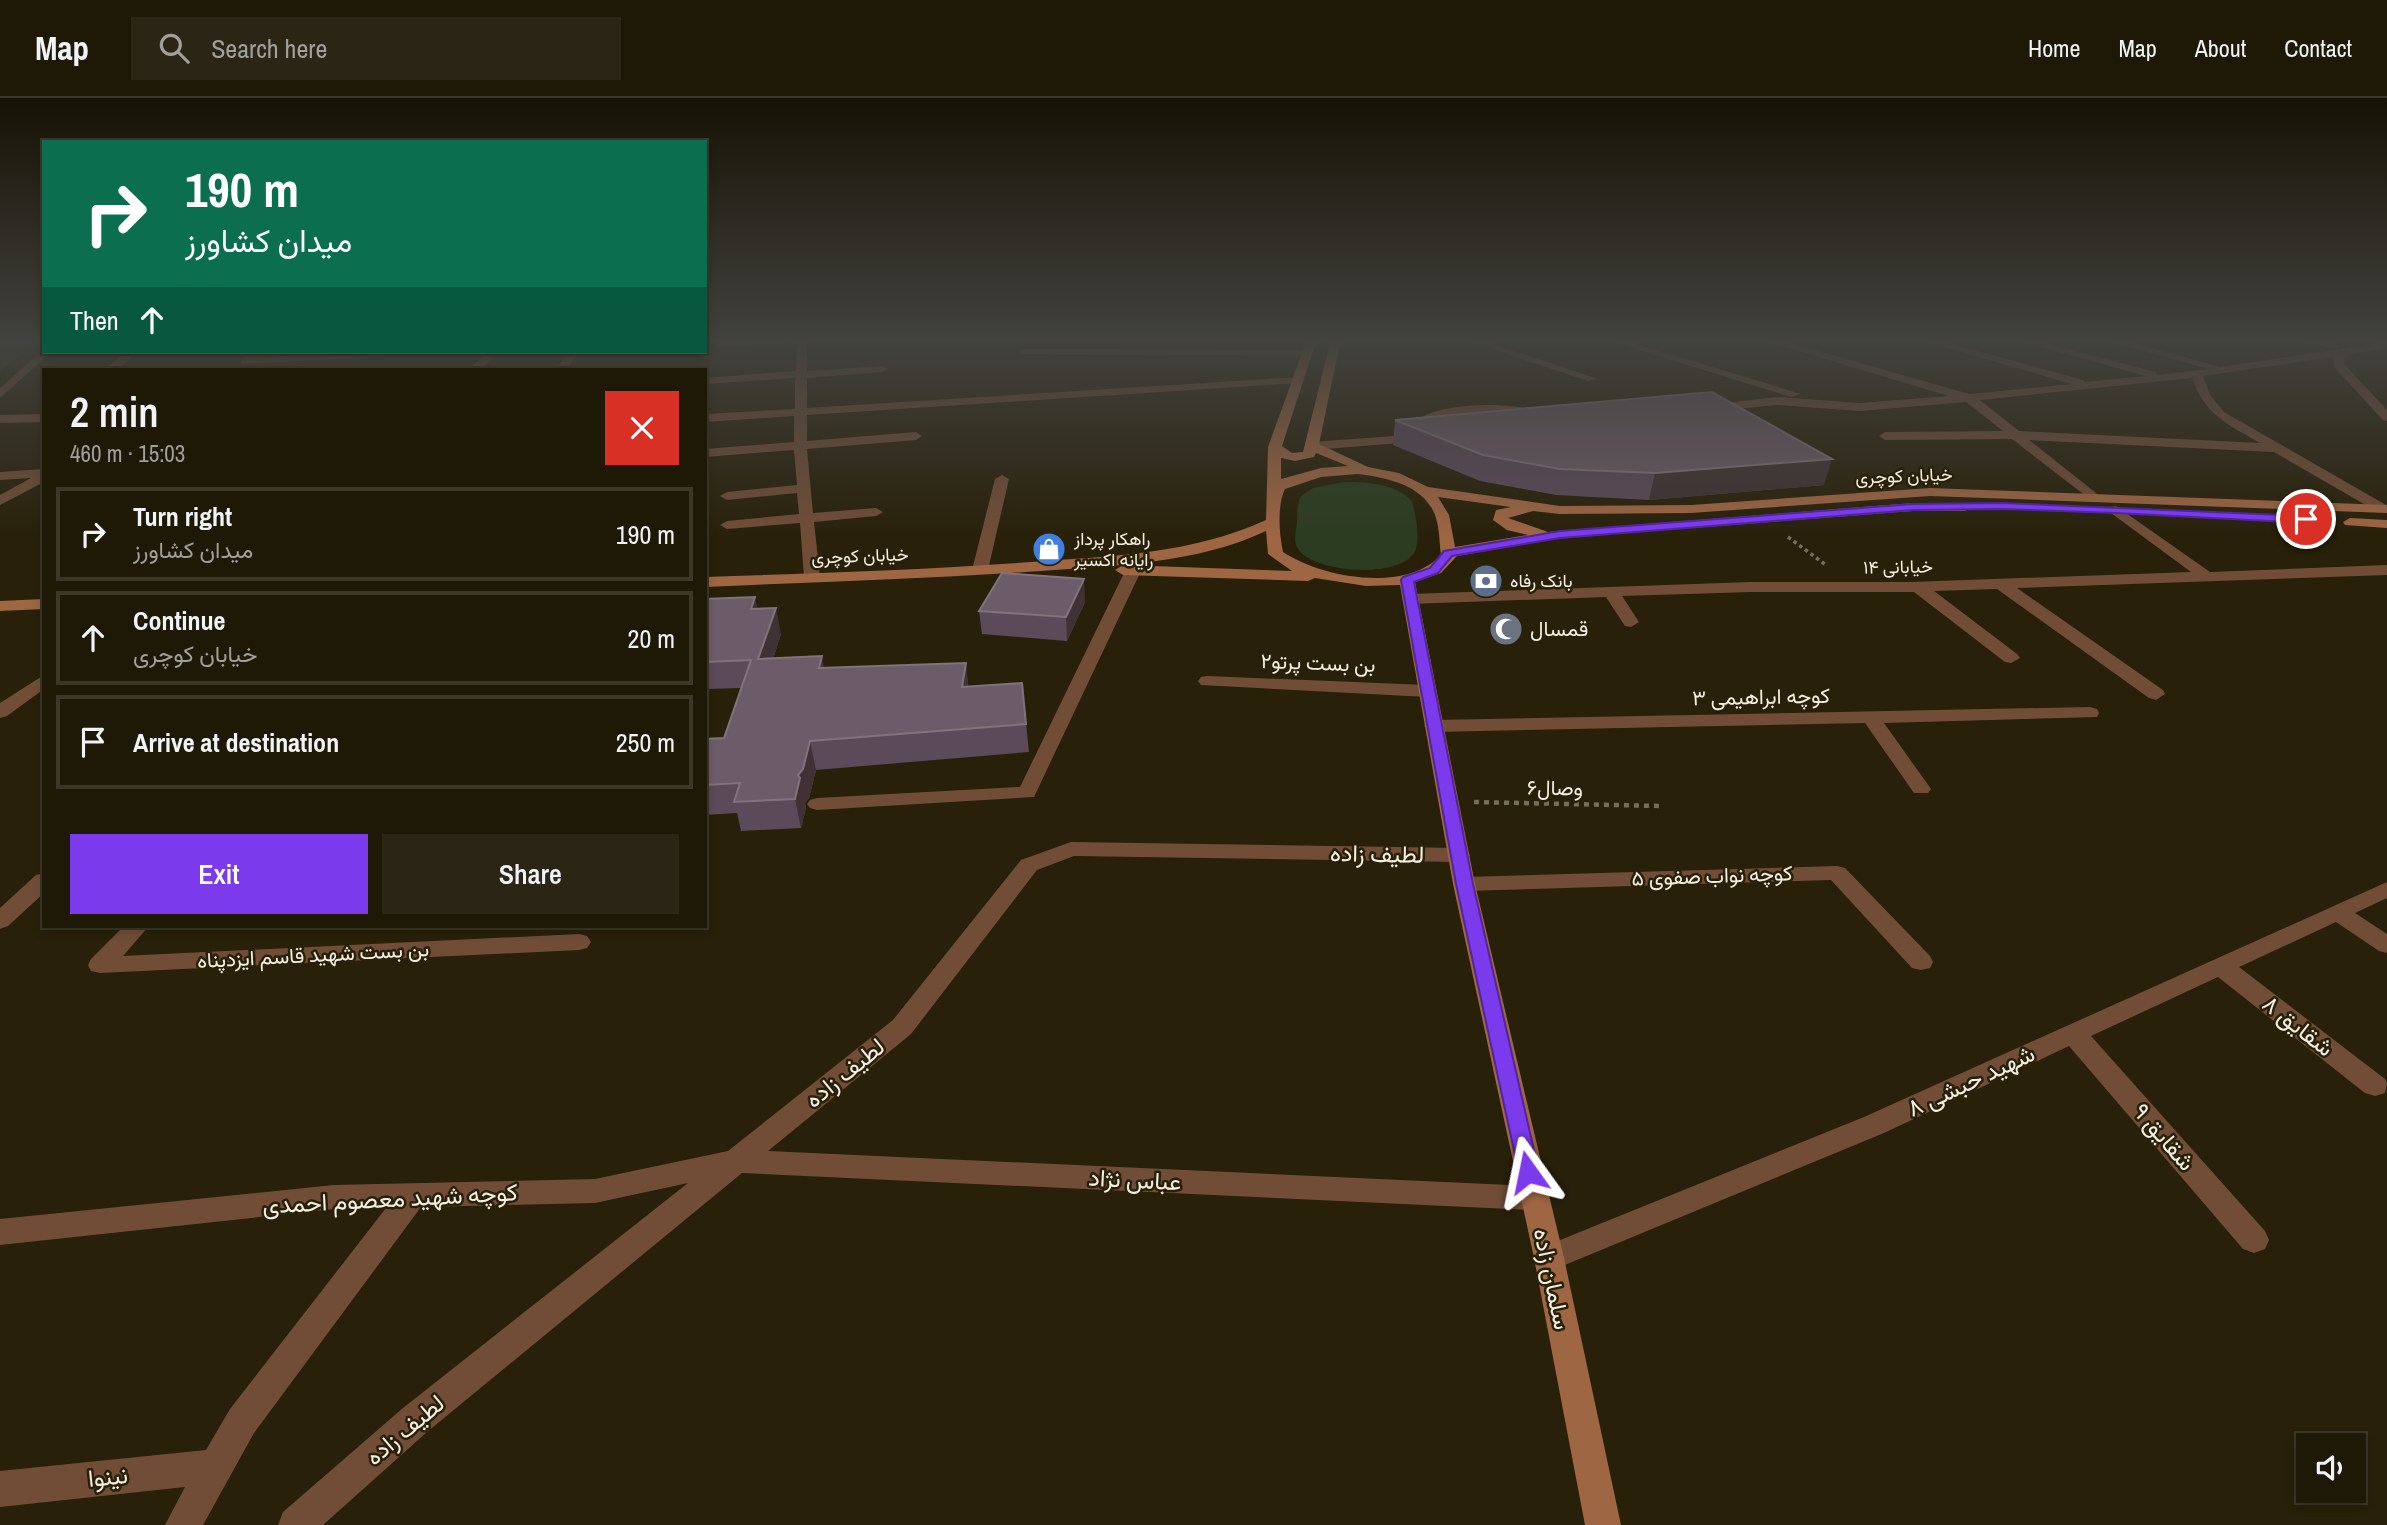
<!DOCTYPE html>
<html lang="en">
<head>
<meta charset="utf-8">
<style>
  :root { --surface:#1e1807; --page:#2b2515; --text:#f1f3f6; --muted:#a1a09b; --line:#3c3728; --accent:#7c3aed }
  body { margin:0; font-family:"Archivo Narrow",Vazirmatn,sans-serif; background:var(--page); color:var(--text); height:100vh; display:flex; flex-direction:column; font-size:26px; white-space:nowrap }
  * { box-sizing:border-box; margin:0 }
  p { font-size:23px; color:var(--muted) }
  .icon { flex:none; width:38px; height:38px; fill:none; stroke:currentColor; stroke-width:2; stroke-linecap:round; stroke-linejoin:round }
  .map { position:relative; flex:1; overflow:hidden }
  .details { position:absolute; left:42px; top:270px; width:665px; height:560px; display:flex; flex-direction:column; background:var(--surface); border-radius:0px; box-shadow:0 4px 10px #0003,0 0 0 2px var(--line) }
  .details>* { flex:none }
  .top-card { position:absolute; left:42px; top:42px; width:665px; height:214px; border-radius:0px; box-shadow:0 4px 10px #0003,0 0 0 2px var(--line); background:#0b6e4f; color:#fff; overflow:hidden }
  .tools { position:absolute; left:2296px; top:1335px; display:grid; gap:14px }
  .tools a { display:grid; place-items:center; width:70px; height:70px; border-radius:0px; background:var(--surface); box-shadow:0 4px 10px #0003,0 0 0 2px var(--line); font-size:35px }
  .pin { position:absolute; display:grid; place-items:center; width:60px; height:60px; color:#fff; margin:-30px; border:4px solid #fff; border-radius:50%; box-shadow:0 2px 7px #0007 }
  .me { position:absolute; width:77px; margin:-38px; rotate:348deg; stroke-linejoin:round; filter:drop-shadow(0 0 5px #0008) }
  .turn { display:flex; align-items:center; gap:24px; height:147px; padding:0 28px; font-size:32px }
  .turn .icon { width:91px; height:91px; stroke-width:2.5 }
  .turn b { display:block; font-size:49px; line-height:60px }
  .then { display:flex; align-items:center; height:66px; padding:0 28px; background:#0003; gap:14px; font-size:26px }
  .round { display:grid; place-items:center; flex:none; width:74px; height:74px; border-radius:0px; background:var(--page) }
  .summary { display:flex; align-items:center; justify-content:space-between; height:119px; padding:0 28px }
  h1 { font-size:42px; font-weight:600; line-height:52px }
  .cta { display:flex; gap:14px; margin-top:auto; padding:14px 28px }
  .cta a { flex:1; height:80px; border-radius:0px; background:var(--accent); color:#fff; font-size:28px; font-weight:600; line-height:80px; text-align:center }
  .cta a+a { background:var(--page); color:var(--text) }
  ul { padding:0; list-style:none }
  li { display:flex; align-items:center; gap:21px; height:94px; margin:0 14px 10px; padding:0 14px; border:4px solid var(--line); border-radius:0px }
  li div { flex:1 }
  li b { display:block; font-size:26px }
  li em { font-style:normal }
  header { display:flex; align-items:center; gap:42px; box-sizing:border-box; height:98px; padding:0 35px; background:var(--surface); border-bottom:2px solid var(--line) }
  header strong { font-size:33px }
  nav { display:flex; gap:38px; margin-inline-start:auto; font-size:24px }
  .search { width:490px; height:63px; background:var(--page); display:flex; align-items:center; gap:18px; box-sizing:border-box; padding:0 24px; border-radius:0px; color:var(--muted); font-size:26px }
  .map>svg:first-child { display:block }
  .green { fill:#2b3c20 }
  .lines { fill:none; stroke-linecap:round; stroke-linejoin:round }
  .path-far1 { stroke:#756e5a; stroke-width:3.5; stroke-dasharray:3.5 3.5; stroke-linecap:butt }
  .path { stroke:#756e5a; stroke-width:4.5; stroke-dasharray:5 5; stroke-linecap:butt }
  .minor { fill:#714d38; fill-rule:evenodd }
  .secondary { fill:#9f6643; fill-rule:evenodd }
  .wall { fill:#5b4a5a }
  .shaded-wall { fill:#403234 }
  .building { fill:#6c5c69; stroke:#81737c; stroke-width:2 }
  .route { fill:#7c3aed; stroke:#51269a; stroke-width:2 }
  .labels { text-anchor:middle; stroke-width:5; stroke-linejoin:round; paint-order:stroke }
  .far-street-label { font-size:18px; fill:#f4efe1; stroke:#282009 }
  .far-poi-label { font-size:18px; fill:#f4efe1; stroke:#282009; text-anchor:start }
  .poi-label { font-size:21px; fill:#f4efe1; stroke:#282009; text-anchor:start }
  .street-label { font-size:21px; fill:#f4efe1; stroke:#282009 }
  .near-street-label { font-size:24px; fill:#f4efe1; stroke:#282009 }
</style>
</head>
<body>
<header>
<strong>Map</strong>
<div class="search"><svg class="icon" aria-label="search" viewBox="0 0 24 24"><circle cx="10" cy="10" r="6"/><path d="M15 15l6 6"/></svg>Search here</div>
<nav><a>Home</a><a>Map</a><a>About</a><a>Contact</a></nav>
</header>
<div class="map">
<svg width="2387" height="1427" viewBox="0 0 2387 1427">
  <rect width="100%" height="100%" fill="#282009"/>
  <!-- green -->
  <g class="green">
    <path d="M0 241H40L0 273Z"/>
    <path d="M1344 384C1367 384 1393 385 1411 402 1416 413 1421 445 1414 455 1398 481 1314 475 1298 451 1293 444 1296 433 1297 424 1297 415 1297 406 1301 398L1313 390Z"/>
  </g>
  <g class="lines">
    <!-- path-far1 -->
    <path class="path-far1" d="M1788 439 1826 467"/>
    <!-- path -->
    <path class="path" d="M1474 704 1661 708"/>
    <!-- minor -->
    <g class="minor">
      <path d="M742 241H807V273L882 268 888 271 882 274 807 280V310L1299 279 1305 282 1299 285 807 317V343L916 334 922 338 916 342 807 351 813 415 876 410 883 414 876 418 814 424 820 479 812 484 804 479 800 425 727 431 720 427 727 423 799 416 797 395 727 402 720 398 727 394 797 387 794 352 705 359V351L794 344V318L705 324V316L795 311V280L705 286V280L796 273 797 244 717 249 712 246 717 243Z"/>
      <path d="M1462 241H1478L1598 281 1588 283Z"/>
      <path d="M1603 241H1620L1801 296 1791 299Z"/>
      <path d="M1759 241H1776L1969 296 2072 286 1916 241H1934L2083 282 2085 284 2146 278 2012 241H2030L2156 274 2157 277 2208 271 2102 241H2120L2220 269 2387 244V250L2352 256 2344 260V266L2387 312V323L2383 322 2334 269 2333 259 2203 278 2210 297 2224 314 2386 407 2387 412 2376 413 2274 354 2029 342 2096 395 2098 398 2091 402 2012 341 1885 342 1879 338 1885 334 2003 333 1966 304 1860 313 1777 307 1704 314 1702 311 1708 307 1777 299 1860 305 1949 298ZM2192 280C2205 317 2227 326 2260 345L2019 333 1980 302Z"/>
      <path d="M2290 241H2314L2340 248 2335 251Z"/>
      <path d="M44 251V254H51L0 300V290Z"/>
      <path d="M1024 251 1307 252 1312 255 1307 258 1020 256V252Z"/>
      <path d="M120 254H131L134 257 119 271H106L122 257Z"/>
      <path d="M250 254H261L256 260 362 254H418L413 257 241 266V262Z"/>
      <path d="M488 254H499L481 271H469Z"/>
      <path d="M569 254H579L567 271H556Z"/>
      <path d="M1497 307 1531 310 1552 316 1546 320 1497 314 1460 316 1431 324 1414 333 1408 329C1429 308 1468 307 1497 307Z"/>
      <path d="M44 316V324L0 325V317Z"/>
      <path d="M1421 336 1427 340 1426 343 1312 352 1305 348 1312 344Z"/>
      <path d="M44 371V384L0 407V397L31 380 0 382V374Z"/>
      <path d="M1002 377 1009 381 988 472 986 475H974L972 472 995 381Z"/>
      <path d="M2116 408 2210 474 2387 467V477L2017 490 2163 592 2165 596 2156 602 2149 600 1997 491 1934 493 2017 556 2020 560 2011 565 2005 564 1914 494H1751L1622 498 1639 524 1631 529 1625 528 1606 499 1410 506 1402 501 1410 496 1751 484H1911L2191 474 2111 415 2109 412 2111 409Z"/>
      <path d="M1133 468 1141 473 1034 699 817 712 810 710 807 706 810 702 817 700 1020 689 1125 473Z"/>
      <path d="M44 577V591L7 618 0 620V605Z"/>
      <path d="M1207 578 1427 587 1436 593 1427 599 1201 587 1198 583 1201 579Z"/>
      <path d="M2090 609 2097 611 2099 615 2097 619 1884 625 1931 691 1928 695H1914L1865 625 1434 634 1424 628 1434 622Z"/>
      <path d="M1071 744 1459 750 1467 752 1470 757 1467 762 1459 764 1074 758 1037 772 911 936 768 1053 1534 1088 1544 1091 1549 1100 1544 1109 1534 1112 742 1075 427 1334 323 1427H278L283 1414 403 1310 688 1085 595 1105 421 1109 254 1335 203 1427H165L185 1389 0 1409V1373L206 1352 230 1311 386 1110 334 1111 0 1147V1121L334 1087 595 1081 728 1053 893 922 1021 762Z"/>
      <path d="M1837 768 1845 770 1930 858 1933 864 1930 870 1921 872 1912 870 1831 782 1464 793 1456 791 1453 786 1456 781 1464 779Z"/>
      <path d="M44 775V795L8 828 0 831V810L36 777Z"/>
      <path d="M2387 784V800L2355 815 2387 836V855L2379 853 2336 824 2239 869 2385 981 2387 985 2385 995 2375 998 2365 995 2218 879 2091 938 2265 1133 2269 1142 2265 1151 2254 1155 2243 1151 2069 948 1884 1035 1560 1169 1549 1173 1538 1169 1534 1160 1538 1151 1864 1019Z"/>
      <path d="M124 828H149L123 858 579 836 587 838 591 844 587 850 579 852 100 875 91 873 88 867 91 861Z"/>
    </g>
    <!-- secondary -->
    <g class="secondary">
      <path d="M1307 241H1317L1282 348 1292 355 1303 354 1331 241H1341L1319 346 1368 369 1399 375 1428 389 1560 408 1691 407 1930 390 2387 407V415L1930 398 1691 415 1560 416 1533 413 1508 420 1548 434 1913 405H1965L1972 409 1965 413H1913L1560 440 1457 458 1441 475 1415 484 1475 786 1564 1160 1621 1427H1585L1534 1160 1453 786 1400 487 1366 488 1315 480 1308 483 1123 477 1115 472 1123 467 1292 473 1268 456 1266 433C1196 466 1116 467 1041 473 929 481 817 484 705 489V479C814 475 923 472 1031 464 1112 458 1192 456 1266 422L1268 349ZM1316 355 1348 368 1321 370 1281 381V360L1295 363 1314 359ZM1357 376C1383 379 1416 385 1431 409 1440 422 1439 443 1441 457 1406 495 1322 480 1283 454 1279 435 1277 408 1285 391L1321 379ZM1438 399 1511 409 1496 412 1493 422 1507 432 1528 437 1455 449 1449 417Z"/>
      <path d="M2350 420 2387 422V430L2345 427 2343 424Z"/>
      <path d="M44 501V511L0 513V503Z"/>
    </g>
  </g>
  <!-- wall -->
  <g class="wall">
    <path d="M1395 322 1824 387 1649 402 1556 397 1480 383 1393 347Z"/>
    <path d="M705 501 758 511 781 536 773 561 825 570 966 565 968 589 1022 585 1029 654 816 672 809 700 805 705 806 710 801 730 741 733 737 715 705 717V641L724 640 742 590 705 591Z"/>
    <path d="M1085 504 1067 543 982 536 979 513Z"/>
  </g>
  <!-- shaded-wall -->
  <g class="shaded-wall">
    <path d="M1832 361 1824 387 1649 402 1655 375Z"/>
    <path d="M1084 481 1085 504 1067 543 1066 519Z"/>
    <path d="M755 499 761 525 751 511Z"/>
    <path d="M776 510 781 536 764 589 758 561Z"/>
    <path d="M822 558 827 585 819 570Z"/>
    <path d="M966 565 969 593 962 589Z"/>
    <path d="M810 643 816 672 809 700 805 705 806 710 801 730 795 701 798 677Z"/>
  </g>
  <!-- building -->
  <g class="building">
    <path d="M1712 294 1832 361 1655 375 1560 371 1483 357 1395 322Z"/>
    <path d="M1002 475 1084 481 1066 519 979 513Z"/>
    <path d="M755 499 751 511 776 510 758 561 822 558 819 570 966 565 962 589 1022 585 1026 626 810 643 803 671 798 677 800 680 795 701 734 704 740 685 705 687V641L724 640 751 562 705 564V501Z"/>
  </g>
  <!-- sky -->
  <linearGradient id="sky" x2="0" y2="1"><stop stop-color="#161205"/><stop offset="0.55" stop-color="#42423e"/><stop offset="1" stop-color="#42423e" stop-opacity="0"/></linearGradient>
  <rect width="2387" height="441" fill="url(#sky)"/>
  <!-- route -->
  <path class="route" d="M2002 405 2306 418 2311 421 2306 425 2116 415 2002 411 1913 412 1560 440 1452 458 1438 475 1414 484 1473 786 1539 1074 1535 1080 1528 1082 1520 1080 1456 786 1401 482 1403 479 1430 470 1444 453 1560 433 1913 406Z"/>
  <!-- icons -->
  <defs>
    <symbol id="shop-disc" viewBox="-11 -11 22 22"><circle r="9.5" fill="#3f7fe0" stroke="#282009"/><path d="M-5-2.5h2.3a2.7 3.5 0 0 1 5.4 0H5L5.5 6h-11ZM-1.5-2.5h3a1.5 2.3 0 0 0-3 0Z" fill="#fff"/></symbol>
    <symbol id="bank-disc" viewBox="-11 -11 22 22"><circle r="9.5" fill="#5c6f8a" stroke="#282009"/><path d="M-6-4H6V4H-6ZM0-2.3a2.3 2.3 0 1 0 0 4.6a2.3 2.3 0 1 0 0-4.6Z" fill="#fff"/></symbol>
    <symbol id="mosque-disc" viewBox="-11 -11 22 22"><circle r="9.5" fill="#6b7280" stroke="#282009"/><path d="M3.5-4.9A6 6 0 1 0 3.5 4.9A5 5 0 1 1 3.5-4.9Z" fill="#fff"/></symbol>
  </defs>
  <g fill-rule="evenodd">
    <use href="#shop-disc" x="1030" y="432" width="38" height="38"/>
    <use href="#bank-disc" x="1467" y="464" width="38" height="38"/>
    <use href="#mosque-disc" x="1487" y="512" width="38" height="38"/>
  </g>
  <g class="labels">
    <!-- far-street labels -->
    <g class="far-street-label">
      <text transform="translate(1904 378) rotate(-2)" y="6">خیابان کوچری</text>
      <text transform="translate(860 458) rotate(-2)" y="6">خیابان کوچری</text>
      <text transform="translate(1898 469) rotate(-1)" y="6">خیابانی ۱۴</text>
    </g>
    <!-- far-poi labels -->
    <g class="far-poi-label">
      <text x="1074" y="447">راهکار پرداز<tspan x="1074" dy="21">رایانه اکسیر</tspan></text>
      <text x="1510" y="489">بانک رفاه</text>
    </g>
    <!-- poi labels -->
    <g class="poi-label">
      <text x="1530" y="538">قمسال</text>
    </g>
    <!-- street labels -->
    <g class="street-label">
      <text transform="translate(1318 565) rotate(2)" y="7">بن بست پرتو۲</text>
      <text transform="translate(1761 599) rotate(-1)" y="7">کوچه ابراهیمی ۳</text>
      <text transform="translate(1555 690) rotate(1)" y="7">وصال۶</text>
      <text transform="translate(1712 778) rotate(-2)" y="7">کوچه نواب صفوی ۵</text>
      <text transform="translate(313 857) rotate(-3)" y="7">بن بست شهید قاسم ایزدپناه</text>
    </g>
    <!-- near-street labels -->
    <g class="near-street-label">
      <text transform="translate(1377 756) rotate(1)" y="8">لطیف زاده</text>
      <text transform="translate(2298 928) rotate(38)" y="8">شقایق ۸</text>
      <text transform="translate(845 975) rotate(-39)" y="8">لطیف زاده</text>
      <text transform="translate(1971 983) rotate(-25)" y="8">شهید حبشی ۸</text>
      <text transform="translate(2164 1039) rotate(49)" y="8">شقایق ۹</text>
      <text transform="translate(1135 1082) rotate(3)" y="8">عباس نژاد</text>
      <text transform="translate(390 1101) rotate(-3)" y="8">کوچه شهید معصوم احمدی</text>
      <text transform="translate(1552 1181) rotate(78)" y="8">سلمان زاده</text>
      <text transform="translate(405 1332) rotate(-40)" y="8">لطیف زاده</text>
      <text transform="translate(108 1379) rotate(-6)" y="8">نینوا</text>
    </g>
  </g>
</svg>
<div class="tools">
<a><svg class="icon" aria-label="sound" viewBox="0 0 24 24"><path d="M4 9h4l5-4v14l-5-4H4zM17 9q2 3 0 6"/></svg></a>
</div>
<div class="pin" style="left:2306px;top:421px;background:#d93025"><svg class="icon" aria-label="arrive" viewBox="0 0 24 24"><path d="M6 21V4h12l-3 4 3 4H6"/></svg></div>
<svg class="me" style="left:1528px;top:1074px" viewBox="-20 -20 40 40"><path d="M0-17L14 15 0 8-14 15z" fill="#7c3aed" stroke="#fff" stroke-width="4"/></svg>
<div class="top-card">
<div class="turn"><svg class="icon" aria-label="right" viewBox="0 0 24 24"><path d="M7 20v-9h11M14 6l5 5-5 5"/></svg><div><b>190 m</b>میدان کشاورز</div></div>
<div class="then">Then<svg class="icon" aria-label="ahead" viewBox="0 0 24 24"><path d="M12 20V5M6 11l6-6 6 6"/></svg></div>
</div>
<section class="details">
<div class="summary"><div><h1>2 min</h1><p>460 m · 15:03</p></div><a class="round" style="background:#d93025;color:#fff"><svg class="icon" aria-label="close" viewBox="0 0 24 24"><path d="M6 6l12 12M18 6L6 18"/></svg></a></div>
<ul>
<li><svg class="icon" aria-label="right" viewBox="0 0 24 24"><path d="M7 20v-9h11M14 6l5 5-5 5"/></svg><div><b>Turn right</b><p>میدان کشاورز</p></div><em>190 m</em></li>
<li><svg class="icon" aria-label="ahead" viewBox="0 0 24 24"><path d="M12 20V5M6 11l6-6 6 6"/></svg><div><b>Continue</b><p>خیابان کوچری</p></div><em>20 m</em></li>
<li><svg class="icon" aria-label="arrive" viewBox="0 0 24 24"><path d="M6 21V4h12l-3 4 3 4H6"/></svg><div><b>Arrive at destination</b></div><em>250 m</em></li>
</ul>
<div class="cta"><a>Exit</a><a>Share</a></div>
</section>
</div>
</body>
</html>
